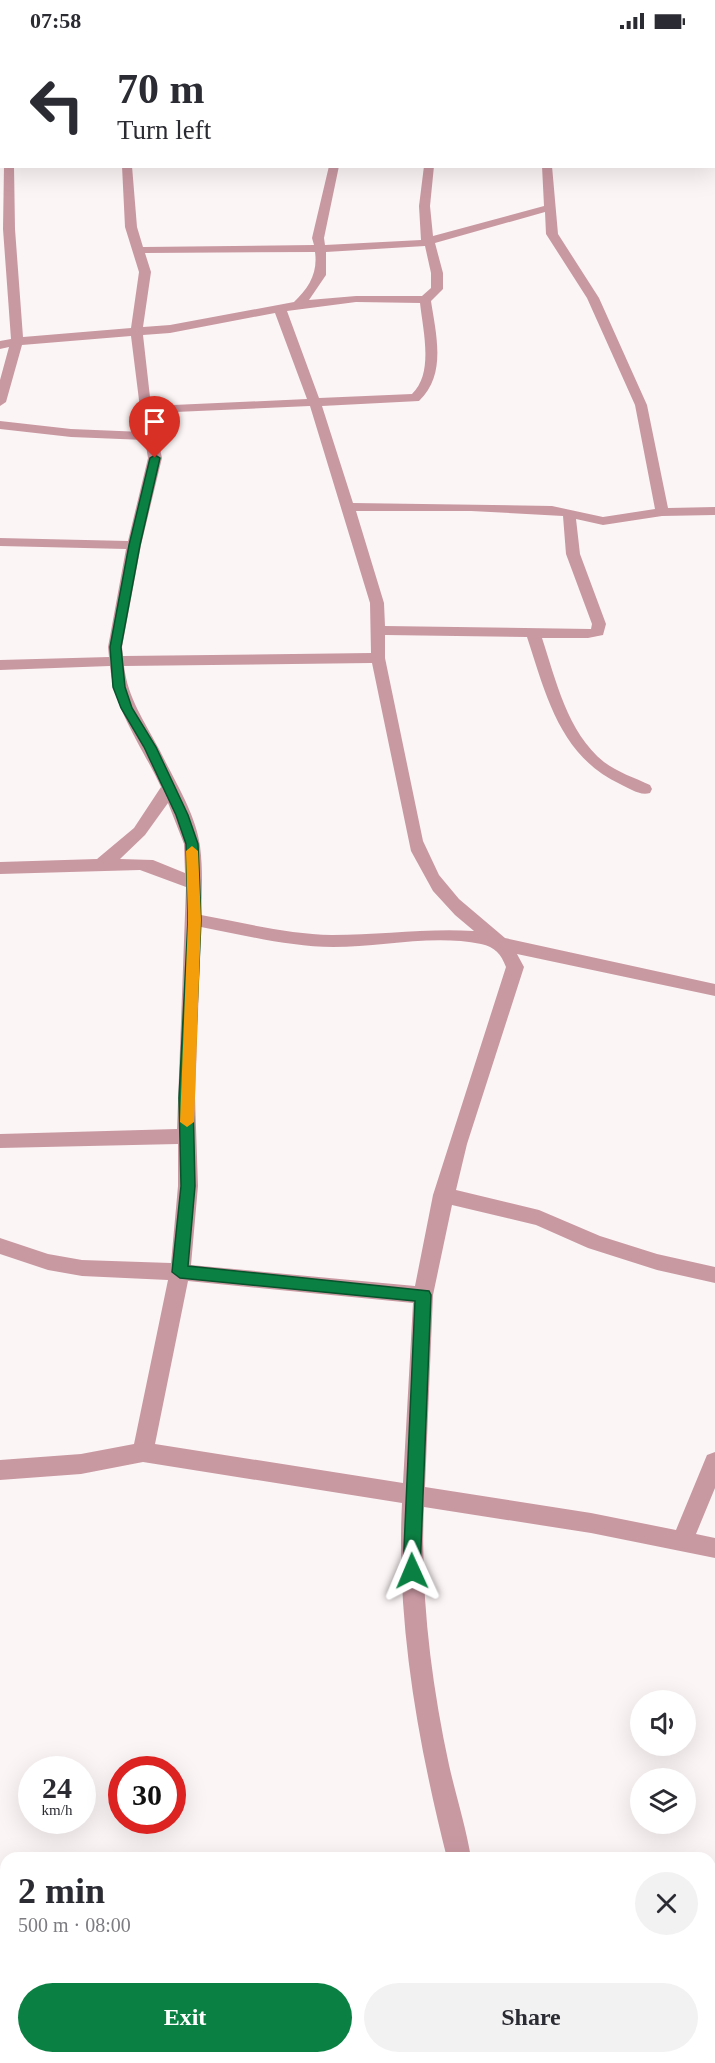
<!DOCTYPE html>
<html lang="en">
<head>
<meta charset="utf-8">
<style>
  :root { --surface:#fff; --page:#f2f2f3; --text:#2b2b33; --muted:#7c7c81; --accent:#0b8043 }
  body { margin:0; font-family:"Times New Roman",serif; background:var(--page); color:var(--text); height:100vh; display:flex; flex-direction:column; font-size:22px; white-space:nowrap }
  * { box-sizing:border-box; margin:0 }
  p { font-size:20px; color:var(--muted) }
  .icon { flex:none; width:33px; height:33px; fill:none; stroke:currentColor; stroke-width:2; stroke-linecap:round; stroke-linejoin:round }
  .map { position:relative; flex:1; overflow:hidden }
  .side { position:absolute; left:0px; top:1810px; width:716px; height:212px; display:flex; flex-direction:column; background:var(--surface); border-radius:18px 18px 0 0; box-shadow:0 6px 24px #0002 }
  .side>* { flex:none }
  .top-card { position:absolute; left:0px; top:0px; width:716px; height:126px; box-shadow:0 6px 24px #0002; background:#fff; color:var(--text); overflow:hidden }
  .fabs { position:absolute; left:630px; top:1648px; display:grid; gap:12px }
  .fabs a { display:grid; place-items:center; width:66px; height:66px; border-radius:50%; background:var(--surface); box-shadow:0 6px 24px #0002; font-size:30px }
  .speed { position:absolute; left:18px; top:1714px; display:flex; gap:12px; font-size:30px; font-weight:700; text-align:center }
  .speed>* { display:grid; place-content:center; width:78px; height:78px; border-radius:50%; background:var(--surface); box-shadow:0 6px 24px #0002; line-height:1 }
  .speed small { font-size:15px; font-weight:400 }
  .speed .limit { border:9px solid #d22; background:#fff; color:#111 }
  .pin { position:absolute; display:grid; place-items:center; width:51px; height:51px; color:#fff; margin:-62px -26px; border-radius:50% 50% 50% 0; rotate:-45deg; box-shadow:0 0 6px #0007 }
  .pin .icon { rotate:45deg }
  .me { position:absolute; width:66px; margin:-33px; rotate:359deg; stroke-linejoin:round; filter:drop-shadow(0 0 4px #0008) }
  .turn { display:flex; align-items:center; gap:21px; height:126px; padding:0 18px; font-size:27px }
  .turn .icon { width:78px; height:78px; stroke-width:2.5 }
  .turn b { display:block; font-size:42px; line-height:51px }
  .round { display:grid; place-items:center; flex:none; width:63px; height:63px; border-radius:32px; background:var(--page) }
  .summary { display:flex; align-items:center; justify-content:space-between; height:102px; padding:0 18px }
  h1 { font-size:36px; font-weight:800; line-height:45px }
  .primary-button { display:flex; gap:12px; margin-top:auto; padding:12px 18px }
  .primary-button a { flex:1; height:69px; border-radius:36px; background:var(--accent); color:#fff; font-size:24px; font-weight:800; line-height:69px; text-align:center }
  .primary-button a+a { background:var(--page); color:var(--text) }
  .status { display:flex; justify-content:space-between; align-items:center; height:42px; padding:0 30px; background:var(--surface); direction:ltr }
  .status svg { height:16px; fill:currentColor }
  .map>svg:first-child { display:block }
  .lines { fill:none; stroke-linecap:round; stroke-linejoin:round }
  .minor { fill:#c999a2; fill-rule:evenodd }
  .route { fill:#0b8043; stroke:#07532c; stroke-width:1.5 }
  .slow { fill:#f59e0b }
</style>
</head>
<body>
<div class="status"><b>07:58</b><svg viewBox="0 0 49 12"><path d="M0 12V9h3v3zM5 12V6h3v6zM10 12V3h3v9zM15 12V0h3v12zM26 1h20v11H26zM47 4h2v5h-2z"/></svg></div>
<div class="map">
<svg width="715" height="2021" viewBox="0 0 715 2021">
  <rect width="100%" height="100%" fill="#fcf5f6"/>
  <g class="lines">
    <!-- minor -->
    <g class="minor">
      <rect x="49" y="0" width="10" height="2"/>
      <rect x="251" y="0" width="10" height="2"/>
      <path d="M324 0H334L323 2Z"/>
      <path d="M482 0H556L481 2Z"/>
      <rect x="0" y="10" width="2" height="6"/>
      <rect x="0" y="100" width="2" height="6"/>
      <path d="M4 124H14L15 187 23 295 131 286 139 230 125 185 122 124H132L137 185 143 205 314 203 312 196 329 124H339L324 196 325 203 421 198 419 164 424 124H434L430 164 433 194 544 164 542 124H552L558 192 599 256 647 363 668 466 715 465V473L662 474 603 483 576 477 580 512 606 582 603 593 588 596H542C556 638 567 690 604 720 617 730 635 736 650 743L652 747 650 751C639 754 629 746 620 742 560 714 546 653 527 595L385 593V616L423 799 439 833 459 857 505 896 715 942V954L517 912 524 925 467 1102 456 1148 539 1168 600 1194 657 1212 715 1225V1241L657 1228 588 1206 536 1183 452 1163 433 1253 425 1445 591 1471 676 1488 707 1413 715 1410V1446L696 1492 715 1496V1516L591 1491 424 1465C420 1551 431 1639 449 1723 456 1754 466 1785 471 1816H447C418 1701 396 1580 402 1461L143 1420 81 1432 0 1438V1418L81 1412 134 1402 168 1238 82 1234 48 1228 0 1212V1196L48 1212 82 1218 171 1221 178 1144V1102L0 1106V1092L177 1087 186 845 140 828 0 832V820L97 817 134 786 161 745C143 706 114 668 110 624L0 628V618L109 615 108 605 126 507 0 504V496L128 499 148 416 145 398 71 395 0 387V379L71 387 143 390 131 294 22 303 6 360 0 364V338L9 305 0 307V299L11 297 3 187ZM545 170 546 192 587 256 635 363 655 467 603 475 552 464 353 461 322 364 419 359C447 333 436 292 431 259L443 247V231L435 201ZM425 204 431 231V246L422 254H356L309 258 326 233V210ZM315 210C318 231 309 246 294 260L170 283 143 285 151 230 145 211ZM356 260 420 261C423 289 434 331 412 352L319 356 287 269ZM275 271 307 357 151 364 143 293 170 291ZM310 364 370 561 371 611 123 614 122 605 141 503 162 416 152 371ZM356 469H471L563 474 566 512 592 582 591 587 385 584 384 561ZM372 621 411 809 433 849 455 873 474 889C427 886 380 893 332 893 288 892 244 881 201 873 202 850 203 827 200 804 196 772 173 736 159 707 144 678 128 657 124 624ZM168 761 184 802 185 831 153 818 120 817 145 793ZM201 885C244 893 289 905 333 905 381 905 433 892 481 902 495 905 501 912 506 925L433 1153 415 1244 191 1223 198 1144 195 1056ZM188 1239 413 1261 403 1441 155 1402Z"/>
      <path d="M552 2016H579L581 2021H554Z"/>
    </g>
  </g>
  <!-- route -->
  <path class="route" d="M155 413 160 416 140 503 121 605 125 645 132 666 156 705 188 773 198 802 201 878 193 1056 195 1144 188 1224 429 1249 431 1253 420 1529 418 1534 412 1537 406 1534 403 1529 415 1259 180 1236 172 1230 181 1144 179 1056 188 878 186 802 176 773 144 705 121 666 113 645 110 605 129 503 150 416Z"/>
  <!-- slow -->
  <path class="slow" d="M192 804 198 809 201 878 194 1080 187 1085 180 1080 188 878 186 809Z"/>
</svg>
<div class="fabs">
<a><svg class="icon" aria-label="sound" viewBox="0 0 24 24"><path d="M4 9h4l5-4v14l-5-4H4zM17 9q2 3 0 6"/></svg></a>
<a><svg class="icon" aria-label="layers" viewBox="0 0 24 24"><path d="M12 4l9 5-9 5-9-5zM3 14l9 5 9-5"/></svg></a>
</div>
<div class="speed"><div>24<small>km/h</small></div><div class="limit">30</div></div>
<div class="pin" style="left:155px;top:416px;background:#d93025"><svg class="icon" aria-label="arrive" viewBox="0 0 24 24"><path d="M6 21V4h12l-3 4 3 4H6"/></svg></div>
<svg class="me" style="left:412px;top:1529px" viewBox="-20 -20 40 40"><path d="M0-17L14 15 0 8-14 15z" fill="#0b8043" stroke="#fff" stroke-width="4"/></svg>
<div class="top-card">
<div class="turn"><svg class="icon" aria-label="left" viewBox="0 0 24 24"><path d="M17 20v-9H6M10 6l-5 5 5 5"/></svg><div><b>70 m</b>Turn left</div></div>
</div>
<section class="side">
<div class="summary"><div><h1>2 min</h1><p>500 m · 08:00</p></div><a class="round"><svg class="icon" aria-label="close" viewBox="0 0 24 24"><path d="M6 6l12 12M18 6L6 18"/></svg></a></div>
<div class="primary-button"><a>Exit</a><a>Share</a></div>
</section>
</div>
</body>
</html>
